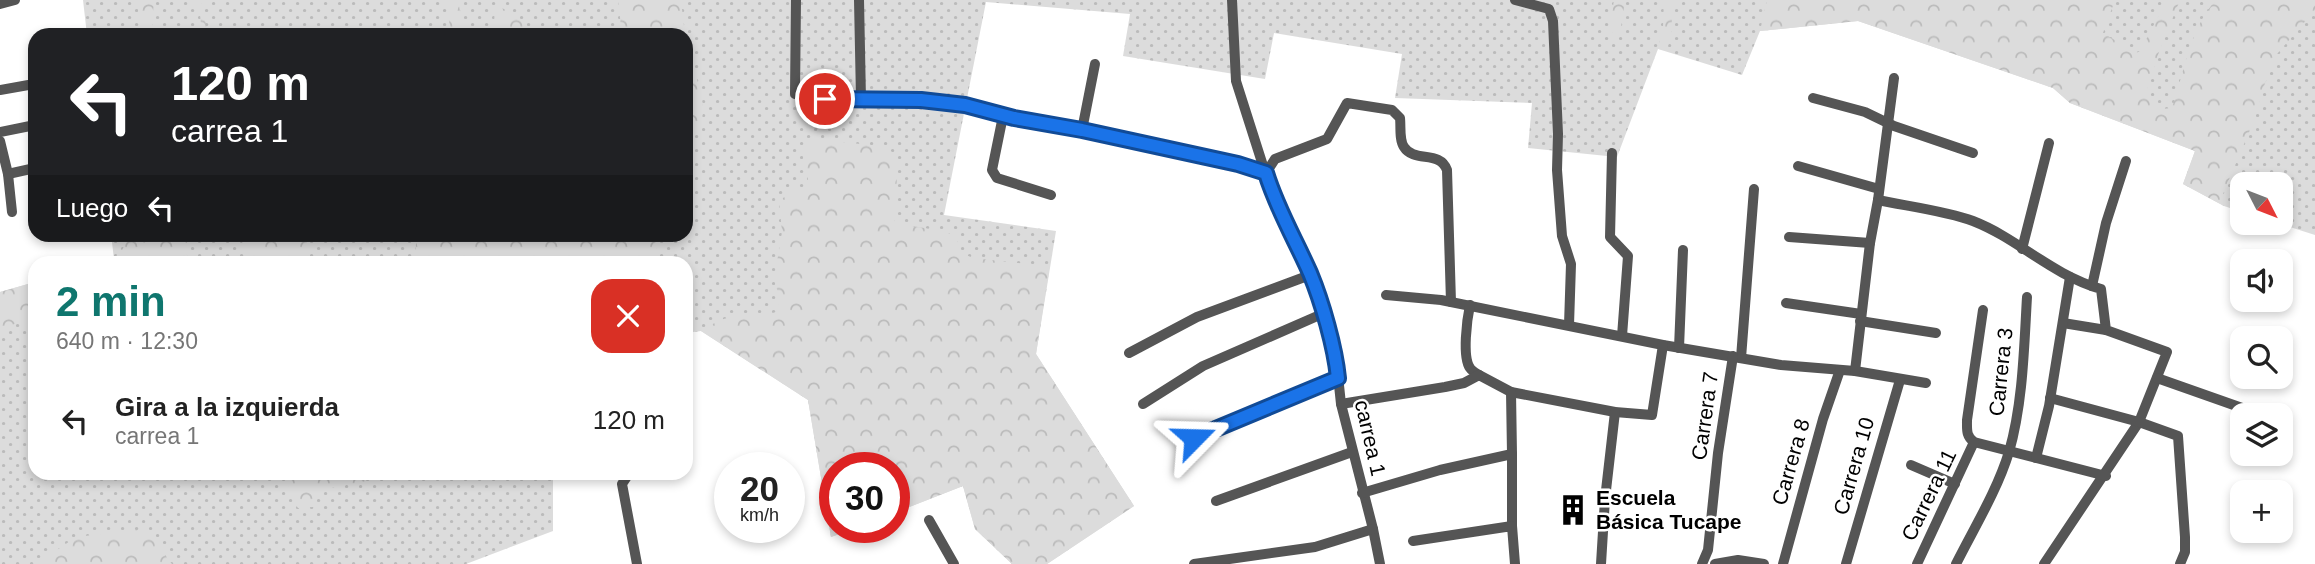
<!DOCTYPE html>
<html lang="es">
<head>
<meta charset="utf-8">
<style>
  :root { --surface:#fff; --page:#f2f2f2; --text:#222; --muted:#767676; --accent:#0f766e }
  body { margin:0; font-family:Arial,sans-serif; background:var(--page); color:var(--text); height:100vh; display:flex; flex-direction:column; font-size:26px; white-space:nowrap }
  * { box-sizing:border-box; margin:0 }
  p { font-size:23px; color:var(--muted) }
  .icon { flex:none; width:38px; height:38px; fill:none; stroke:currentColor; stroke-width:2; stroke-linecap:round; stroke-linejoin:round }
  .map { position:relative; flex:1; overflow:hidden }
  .side { position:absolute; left:28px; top:256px; width:665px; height:224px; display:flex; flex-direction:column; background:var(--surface); border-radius:21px; box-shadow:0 4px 10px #0003 }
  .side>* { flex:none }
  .hud { position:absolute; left:28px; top:28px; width:665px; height:214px; border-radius:21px; box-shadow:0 4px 10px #0003; background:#202124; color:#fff; overflow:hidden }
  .needle { width:46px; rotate:132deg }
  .controls { position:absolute; left:2230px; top:172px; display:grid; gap:14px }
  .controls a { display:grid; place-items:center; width:63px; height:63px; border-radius:14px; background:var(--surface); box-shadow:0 4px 10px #0003; font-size:35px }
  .speed { position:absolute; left:714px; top:452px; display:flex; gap:14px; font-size:35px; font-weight:700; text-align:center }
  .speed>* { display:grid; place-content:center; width:91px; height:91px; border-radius:50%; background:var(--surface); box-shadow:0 4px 10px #0003; line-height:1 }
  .speed small { font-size:18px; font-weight:400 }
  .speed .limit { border:10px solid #d22; background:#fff; color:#111 }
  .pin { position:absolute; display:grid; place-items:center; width:60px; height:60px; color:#fff; margin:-30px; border:4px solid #fff; border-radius:50%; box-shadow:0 2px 7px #0007 }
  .me { position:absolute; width:77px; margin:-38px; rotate:68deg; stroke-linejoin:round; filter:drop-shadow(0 0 5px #0008) }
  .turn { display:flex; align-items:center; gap:24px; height:147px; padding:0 28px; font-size:32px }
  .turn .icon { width:91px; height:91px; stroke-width:2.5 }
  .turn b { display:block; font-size:49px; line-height:60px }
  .then { display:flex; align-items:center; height:66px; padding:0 28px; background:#0003; gap:14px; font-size:26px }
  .round { display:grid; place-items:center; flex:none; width:74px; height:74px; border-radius:21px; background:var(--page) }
  .summary { display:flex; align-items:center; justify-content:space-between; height:119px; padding:0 28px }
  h1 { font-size:42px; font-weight:600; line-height:52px; color:var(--accent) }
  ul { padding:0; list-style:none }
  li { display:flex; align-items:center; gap:21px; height:91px; padding:0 28px }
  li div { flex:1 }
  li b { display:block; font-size:26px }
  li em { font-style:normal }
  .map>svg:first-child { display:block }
  .grass { fill:url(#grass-dots) }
  .forest { fill:url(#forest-crowns) }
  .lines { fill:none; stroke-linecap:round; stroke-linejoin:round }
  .minor { stroke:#555; stroke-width:10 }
  .route-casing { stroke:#114b97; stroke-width:18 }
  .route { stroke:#1a73e8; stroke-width:12 }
  .labels { text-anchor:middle; stroke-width:5; stroke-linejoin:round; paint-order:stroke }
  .street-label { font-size:21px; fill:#000; stroke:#fff }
  .poi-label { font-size:21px; font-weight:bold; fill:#000; stroke:#fff; text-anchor:start }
</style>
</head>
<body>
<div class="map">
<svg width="2315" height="564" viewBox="0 0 2315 564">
  <defs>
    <pattern id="grass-dots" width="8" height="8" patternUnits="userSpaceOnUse" patternTransform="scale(1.75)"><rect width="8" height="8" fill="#dcdcdc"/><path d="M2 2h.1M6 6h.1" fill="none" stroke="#bbb" stroke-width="1.8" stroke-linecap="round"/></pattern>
    <pattern id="forest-crowns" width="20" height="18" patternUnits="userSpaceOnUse" patternTransform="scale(1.75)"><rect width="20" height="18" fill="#dcdcdc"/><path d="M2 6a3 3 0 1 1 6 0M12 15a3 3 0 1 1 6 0" fill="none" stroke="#bbb"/></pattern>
  </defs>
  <rect width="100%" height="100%" fill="#fff"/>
  <!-- grass -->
  <g class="grass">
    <path d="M83 0H2315V235L2274 222H2280V184H2242V212L2224 206 2183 184 2195 151 2070 103 2053 88 1858 21 1760 31 1742 75 1658 49 1617 157 1528 148 1532 103 1395 98 1402 54 1274 33 1265 79 1123 56 1130 14 986 2 944 215 1056 231 1036 354 1134 506 1047 564H1012L975 529 963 486 894 513V467H835V527H859L831 537 808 400 701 331 686 333V262H102L114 259 111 234H686V35H87Z"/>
    <path d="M35 282V472L553 473V531L466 564H0V292Z"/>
  </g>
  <!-- forest -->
  <g class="forest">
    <path d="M137 0H154L152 25 156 35H141Z"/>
    <path d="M195 0H201L208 35H202L200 14Z"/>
    <path d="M446 0H458L464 35H451Z"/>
    <path d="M618 0H681L685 35H622Z"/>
    <path d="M1614 0H1625L1621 27 1616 35 1609 31Z"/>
    <path d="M1664 0 1673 1 1671 35 1667 50 1658 49 1663 27Z"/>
    <path d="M1767 0H2115L2103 33 2136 53 2140 51 2160 13 2164 0H2180L2159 52 2145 96 2162 109 2172 108C2184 73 2190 28 2216 0H2315V10L2277 54 2264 86 2255 118 2223 194 2224 206 2183 184 2195 151 2070 103 2053 88 1858 21 1760 31Z"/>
    <path d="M498 7C512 11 526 20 530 35H499C494 24 492 17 498 7Z"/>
    <path d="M686 42C691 72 716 109 694 136L686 134Z"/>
    <path d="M824 140 888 147 898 161 894 223 942 231 957 236V251L973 258 1036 265 1050 264 1036 354 1134 506 1047 564H1012L975 529 963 486 894 513V467H835V527H859L831 537 808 400 701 331C711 325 721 318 733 317 750 315 763 317 779 311V295L774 280 782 232 779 201 794 190 810 188 803 158 807 143Z"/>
    <path d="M654 234 659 262H414L417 235Z"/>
    <path d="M127 235H136C145 250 154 240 166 235 171 233 180 235 185 235L187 255 198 262H102C118 258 125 251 127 235Z"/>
    <path d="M240 235H305L311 260 310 262H246L248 260Z"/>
    <path d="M35 282V324L28 320 16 323 0 331V292Z"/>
    <path d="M288 473H366V481L322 490 316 493 317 501 313 507 298 508 289 495Z"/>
    <path d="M135 530C161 536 157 547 172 564H41L51 554 76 537Z"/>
  </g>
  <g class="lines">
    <!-- minor -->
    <g class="minor">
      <path d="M796 0 795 94C851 103 908 95 965 105 982 108 999 115 1016 119 1098 135 1187 147 1266 173L1275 159 1327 139 1347 103 1392 110 1400 118C1401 126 1399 140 1404 147 1414 163 1440 150 1447 170L1451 302"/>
      <path d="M859 0 861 99"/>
      <path d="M1232 0 1236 81 1273 197 1310 275 1336 357 1341 404 1373 529 1380 564"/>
      <path d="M1515 0 1549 9 1553 21 1558 134 1557 170 1562 236 1571 264 1569 325"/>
      <path d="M0 4 15 0"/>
      <path d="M0 90 34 84"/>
      <path d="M1813 98 1865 112 1894 126 1973 153"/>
      <path d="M1003 116 992 170 997 178 1051 195"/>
      <path d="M1082 130 1095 64"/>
      <path d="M0 132 35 125"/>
      <path d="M0 141 8 174 12 212"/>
      <path d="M1612 153 1610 237 1628 256 1622 336"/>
      <path d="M1798 166 1879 189"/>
      <path d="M8 174 35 168"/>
      <path d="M1878 200C1906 206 1947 211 1973 221 2019 239 2050 274 2101 289L2106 330 2167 352 2139 422 2044 564"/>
      <path d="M1789 237 1870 243"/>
      <path d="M2022 249 2049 143"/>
      <path d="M2092 286 2106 223 2126 161"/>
      <path d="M1386 295 1441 300 1663 345 1781 365 1855 371 1926 383"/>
      <path d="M1786 303 1861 314"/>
      <path d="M1470 305C1467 319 1462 357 1470 368 1472 371 1476 373 1479 375"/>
      <path d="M1983 310 1967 420C1967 430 1966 436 1974 442L2106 476"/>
      <path d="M1860 321 1936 333"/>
      <path d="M2063 323 2106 330"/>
      <path d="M1679 348 1683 250"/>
      <path d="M1129 353 1197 317 1310 275"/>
      <path d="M1741 358 1754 189"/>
      <path d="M1855 371 1870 243 1878 200 1894 78"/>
      <path d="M2157 378 2262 415"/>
      <path d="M2050 398 2139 422 2178 436 2185 537V552L2180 564"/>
      <path d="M1143 404 1203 366 1322 314"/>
      <path d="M1341 404 1445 387 1464 383 1479 375 1511 392 1615 412 1652 415 1663 345"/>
      <path d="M1194 437 1338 378"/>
      <path d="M1512 454V526"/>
      <path d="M2036 458 2049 406 2070 277"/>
      <path d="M1911 465 1955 484"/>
      <path d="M630 472 622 484 637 564"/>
      <path d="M1362 493 1440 470 1512 454 1511 392"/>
      <path d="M1216 501 1352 452"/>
      <path d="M929 520 954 564"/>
      <path d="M1413 541 1512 526 1515 564"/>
      <path d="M1194 564 1315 547 1373 529"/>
      <path d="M1601 564 1605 499 1615 412"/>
      <path d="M1702 564 1708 550 1718 453 1733 356"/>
      <path d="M1715 564 1738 560 1764 564"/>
      <path d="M1783 564 1823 419 1840 370"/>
      <path d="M1846 564 1900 380"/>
      <path d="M1917 564 1974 442"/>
      <path d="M1956 564C1974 528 1997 491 2009 452 2023 403 2024 348 2027 297"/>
    </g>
  </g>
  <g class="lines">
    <defs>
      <path id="route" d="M825 99 921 100 965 105 1014 118 1082 130 1238 164 1266 173C1277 209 1295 239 1310 273 1322 302 1335 347 1338 378L1194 438"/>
    </defs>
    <!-- route casing -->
    <use href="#route" class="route-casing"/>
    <!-- route -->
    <use href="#route" class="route"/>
  </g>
  <!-- icons -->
  <defs>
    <symbol id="building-bare" viewBox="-9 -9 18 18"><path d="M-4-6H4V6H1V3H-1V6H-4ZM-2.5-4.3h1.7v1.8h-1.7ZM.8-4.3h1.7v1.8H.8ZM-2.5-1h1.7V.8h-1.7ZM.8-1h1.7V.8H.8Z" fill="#000" stroke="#fff" stroke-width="2.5" paint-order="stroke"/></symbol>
  </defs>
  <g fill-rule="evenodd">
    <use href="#building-bare" x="1551" y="488" width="44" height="44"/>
  </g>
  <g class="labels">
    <!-- street labels -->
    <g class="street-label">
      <text transform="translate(2001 372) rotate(-84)" y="7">Carrera 3</text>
      <text transform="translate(1705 416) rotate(-82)" y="7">Carrera 7</text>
      <text transform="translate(1370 438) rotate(77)" y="7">carrea 1</text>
      <text transform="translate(1791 462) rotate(-74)" y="7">Carrera 8</text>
      <text transform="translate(1854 466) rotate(-74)" y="7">Carrera 10</text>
      <text transform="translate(1929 495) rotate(-64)" y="7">Carrera 11</text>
    </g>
    <!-- poi labels -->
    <g class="poi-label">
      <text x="1596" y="505">Escuela<tspan x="1596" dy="24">Básica Tucape</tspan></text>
    </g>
  </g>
</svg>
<div class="controls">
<a><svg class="needle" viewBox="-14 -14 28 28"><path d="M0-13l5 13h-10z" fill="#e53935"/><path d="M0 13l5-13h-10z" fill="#767676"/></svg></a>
<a><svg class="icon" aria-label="sound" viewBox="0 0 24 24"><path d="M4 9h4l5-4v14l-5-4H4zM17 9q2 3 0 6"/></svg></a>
<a><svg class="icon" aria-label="search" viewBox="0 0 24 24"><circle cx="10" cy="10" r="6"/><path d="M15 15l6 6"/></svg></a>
<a><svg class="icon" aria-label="layers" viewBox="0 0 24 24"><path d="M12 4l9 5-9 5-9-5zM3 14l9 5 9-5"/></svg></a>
<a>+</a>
</div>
<div class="speed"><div>20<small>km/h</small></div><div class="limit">30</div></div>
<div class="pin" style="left:825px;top:99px;background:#d93025"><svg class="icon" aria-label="arrive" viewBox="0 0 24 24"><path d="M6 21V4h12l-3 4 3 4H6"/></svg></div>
<svg class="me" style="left:1194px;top:438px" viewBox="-20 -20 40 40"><path d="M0-17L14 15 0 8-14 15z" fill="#1a73e8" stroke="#fff" stroke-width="4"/></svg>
<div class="hud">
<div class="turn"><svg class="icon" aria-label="left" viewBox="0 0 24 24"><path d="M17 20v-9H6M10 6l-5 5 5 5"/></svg><div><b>120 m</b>carrea 1</div></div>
<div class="then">Luego<svg class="icon" aria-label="left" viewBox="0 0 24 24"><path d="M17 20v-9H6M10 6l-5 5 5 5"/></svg></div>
</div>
<section class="side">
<div class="summary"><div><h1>2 min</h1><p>640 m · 12:30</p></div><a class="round" style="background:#d93025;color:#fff"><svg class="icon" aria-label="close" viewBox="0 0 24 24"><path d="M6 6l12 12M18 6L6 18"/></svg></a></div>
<ul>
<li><svg class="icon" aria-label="left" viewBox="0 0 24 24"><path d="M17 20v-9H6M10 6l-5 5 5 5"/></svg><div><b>Gira a la izquierda</b><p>carrea 1</p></div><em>120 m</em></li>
</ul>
</section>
</div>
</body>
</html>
